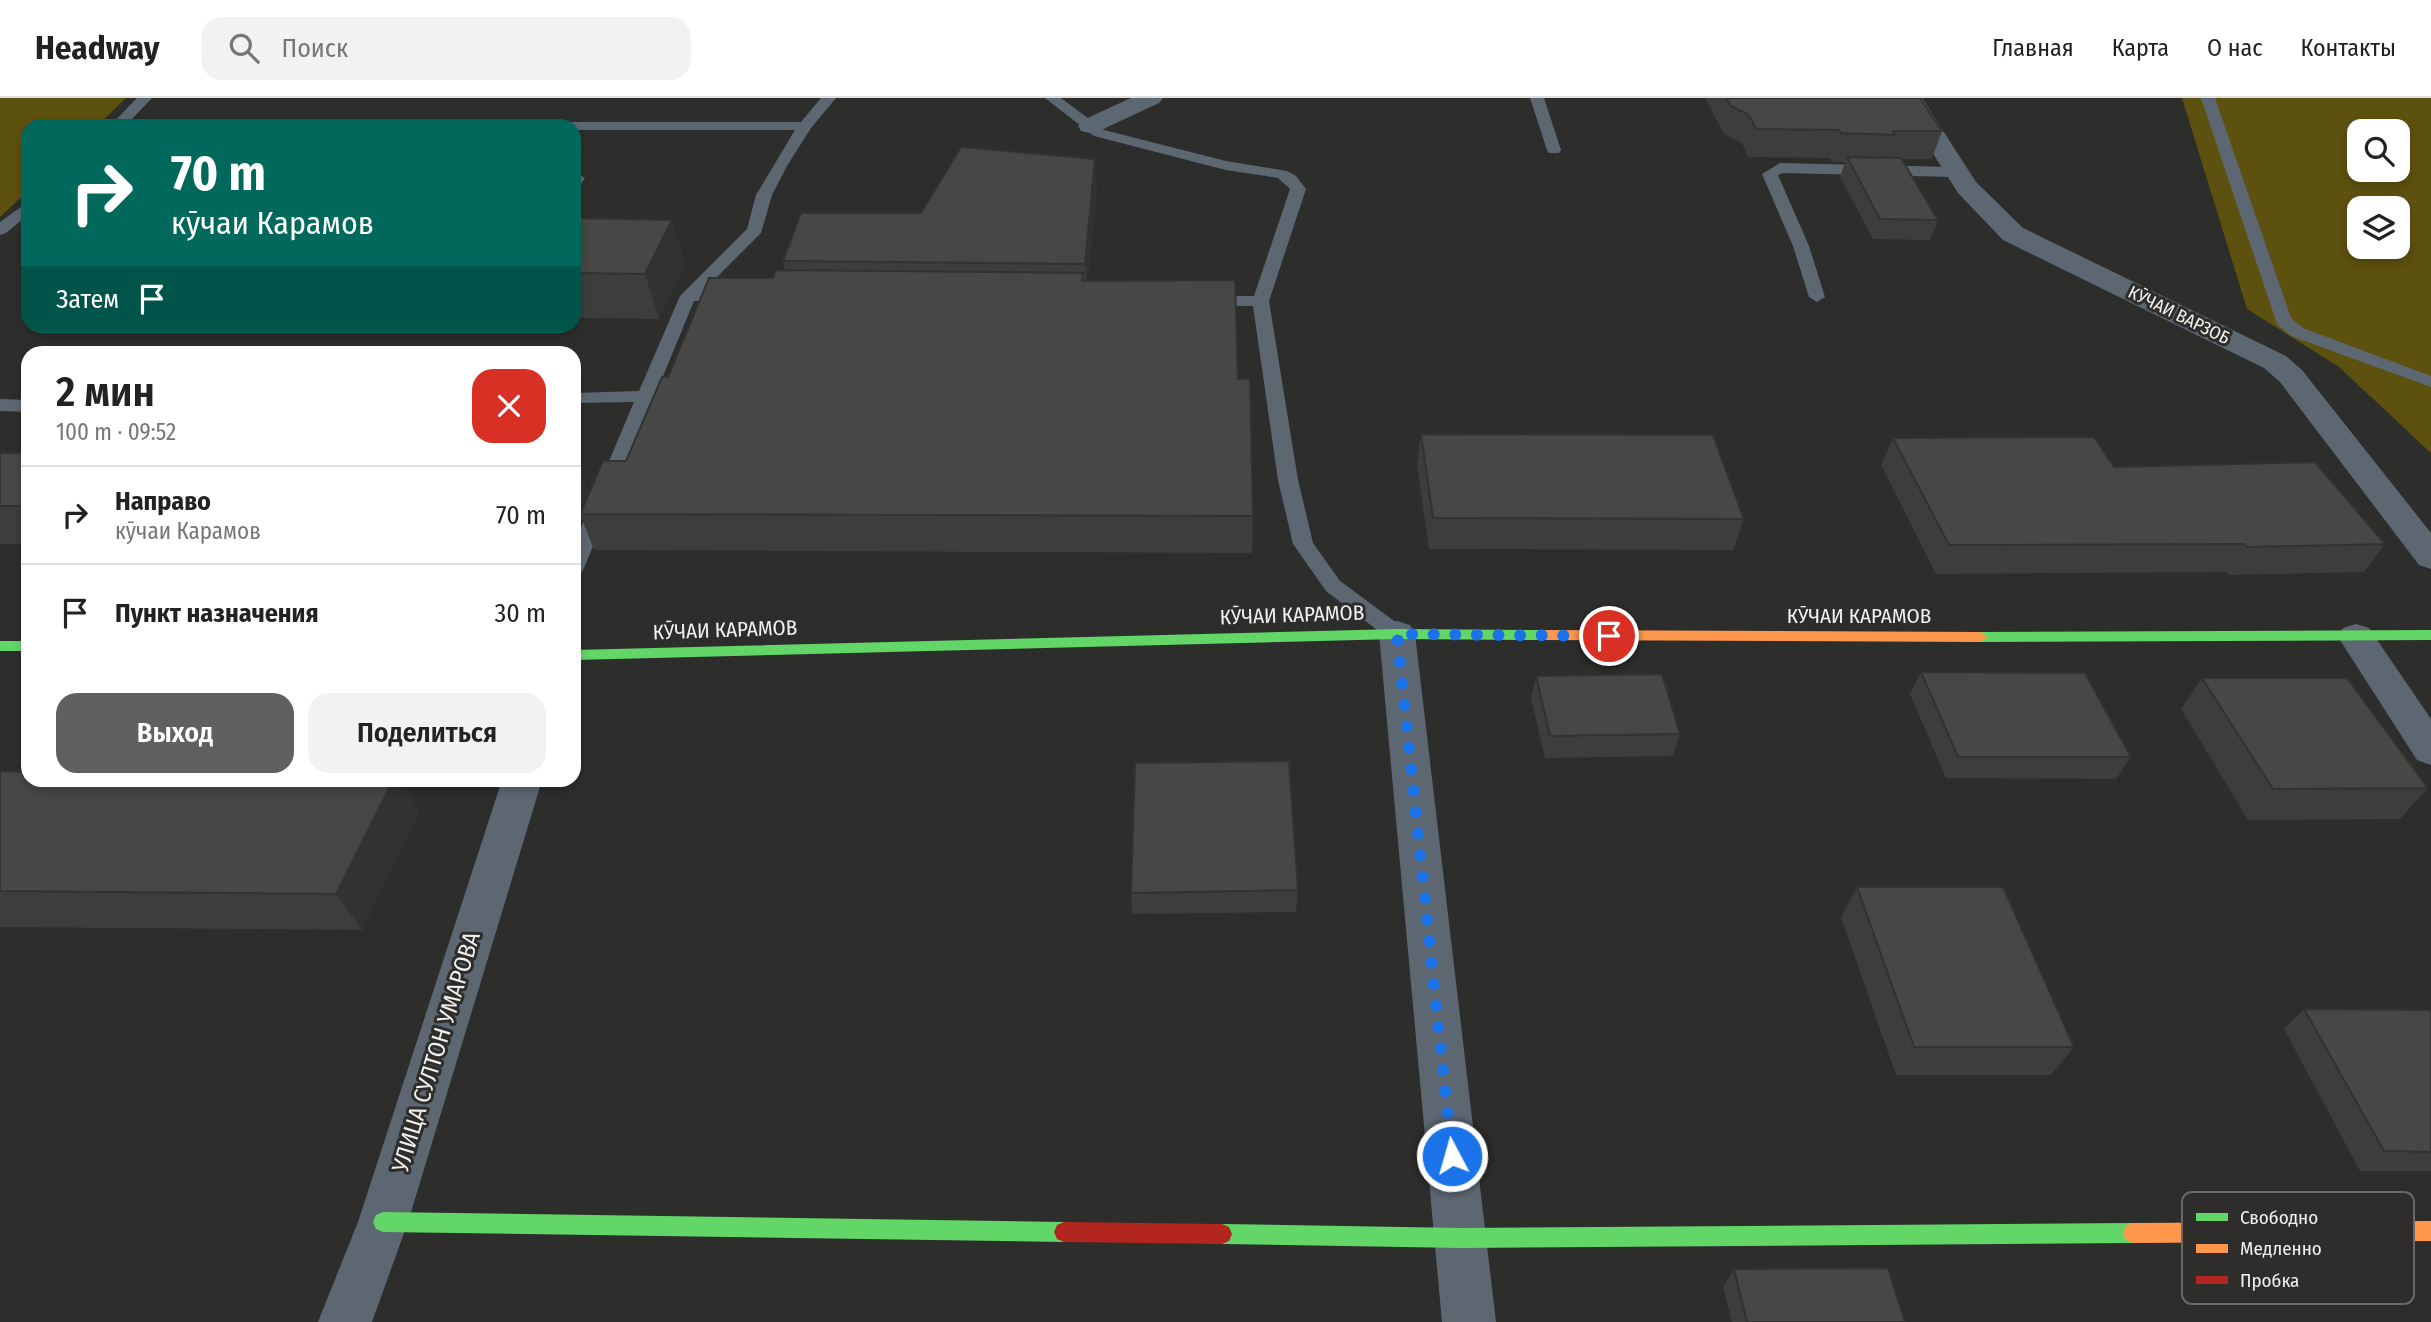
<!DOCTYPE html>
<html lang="ru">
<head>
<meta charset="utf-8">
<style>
  :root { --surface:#fff; --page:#f2f2f2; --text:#222; --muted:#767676; --line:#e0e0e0; --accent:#60605f }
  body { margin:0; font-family:"Fira Sans Condensed",sans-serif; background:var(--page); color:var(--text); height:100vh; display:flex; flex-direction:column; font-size:26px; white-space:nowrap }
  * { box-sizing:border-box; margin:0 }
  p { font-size:23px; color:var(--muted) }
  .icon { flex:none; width:38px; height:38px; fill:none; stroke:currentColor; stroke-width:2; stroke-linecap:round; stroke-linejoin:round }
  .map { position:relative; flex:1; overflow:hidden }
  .drawer { position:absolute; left:21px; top:248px; width:560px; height:441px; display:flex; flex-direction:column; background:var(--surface); border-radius:21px; box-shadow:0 4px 10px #0003 }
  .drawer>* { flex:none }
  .hud { position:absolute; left:21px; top:21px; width:560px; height:214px; border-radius:21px; box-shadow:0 4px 10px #0003; background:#00695c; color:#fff; overflow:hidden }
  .tools { position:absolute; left:2347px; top:21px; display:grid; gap:14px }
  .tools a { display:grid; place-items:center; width:63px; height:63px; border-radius:14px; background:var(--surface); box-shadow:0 4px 10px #0003; font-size:35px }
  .pin { position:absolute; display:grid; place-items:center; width:60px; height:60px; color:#fff; margin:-30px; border:4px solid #fff; border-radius:50%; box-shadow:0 2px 7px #0007 }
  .me { position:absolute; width:77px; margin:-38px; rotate:354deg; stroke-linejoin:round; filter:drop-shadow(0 0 5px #0008) }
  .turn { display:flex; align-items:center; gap:24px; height:147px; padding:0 35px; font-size:32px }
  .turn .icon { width:91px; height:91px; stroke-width:2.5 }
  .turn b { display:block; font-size:49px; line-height:60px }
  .then { display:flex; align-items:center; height:66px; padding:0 35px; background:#0003; gap:14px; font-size:26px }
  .round { display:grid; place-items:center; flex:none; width:74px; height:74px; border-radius:21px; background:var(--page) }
  .headline { display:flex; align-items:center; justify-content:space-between; height:119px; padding:0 35px }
  h1 { font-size:42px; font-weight:600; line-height:52px }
  .button { display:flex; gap:14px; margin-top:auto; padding:14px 35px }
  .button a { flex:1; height:80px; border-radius:21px; background:var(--accent); color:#fff; font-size:28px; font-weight:600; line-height:80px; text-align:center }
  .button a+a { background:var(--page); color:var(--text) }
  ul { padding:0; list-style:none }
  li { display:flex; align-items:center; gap:21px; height:98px; padding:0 35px; border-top:2px solid var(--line) }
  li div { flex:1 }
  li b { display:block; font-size:26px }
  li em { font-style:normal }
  header { display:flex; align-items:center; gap:42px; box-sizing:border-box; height:98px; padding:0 35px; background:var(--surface); border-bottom:2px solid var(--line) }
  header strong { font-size:33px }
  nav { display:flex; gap:38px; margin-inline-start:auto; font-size:24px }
  .search { width:490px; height:63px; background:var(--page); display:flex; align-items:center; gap:18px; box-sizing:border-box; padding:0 24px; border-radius:21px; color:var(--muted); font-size:26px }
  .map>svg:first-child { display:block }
  .green { fill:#5d510f; fill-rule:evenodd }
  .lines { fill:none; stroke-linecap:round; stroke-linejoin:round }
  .lane { fill:#5d6772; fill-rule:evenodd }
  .street { fill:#5d6772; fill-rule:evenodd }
  .fast { fill:#63d668; fill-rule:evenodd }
  .slow { fill:#ff974d; fill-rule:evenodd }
  .jam { fill:#b3261e; fill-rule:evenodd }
  .wall { fill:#3d3d3c }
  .shaded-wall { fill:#323231 }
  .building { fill:#474746; stroke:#323231; stroke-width:2 }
  .route { stroke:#1a73e8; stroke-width:12; stroke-dasharray:0 21.6 }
  .labels { text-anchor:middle; stroke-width:6; stroke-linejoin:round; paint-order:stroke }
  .far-street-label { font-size:18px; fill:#f0f0ee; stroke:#2e2d2b }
  .street-label { font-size:21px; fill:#f0f0ee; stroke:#2e2d2b }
  .near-street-label { font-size:24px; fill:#f0f0ee; stroke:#2e2d2b }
  .key { fill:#2e2d2b; stroke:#686866; stroke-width:2 }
  .key-label { font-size:19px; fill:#f0f0ee }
</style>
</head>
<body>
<header>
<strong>Headway</strong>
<div class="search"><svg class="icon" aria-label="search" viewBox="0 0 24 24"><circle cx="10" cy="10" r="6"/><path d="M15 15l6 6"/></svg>Поиск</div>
<nav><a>Главная</a><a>Карта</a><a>О нас</a><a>Контакты</a></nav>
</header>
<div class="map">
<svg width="2431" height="1224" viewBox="0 0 2431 1224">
  <rect width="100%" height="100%" fill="#2d2d2c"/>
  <!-- green -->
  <g class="green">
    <path d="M0 0H126L97 28H28V93L0 119Z"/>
    <path d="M2182 0H2431V355L2339 269 2247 211ZM2359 33H2398V72H2359ZM2359 110H2398V149H2359Z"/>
  </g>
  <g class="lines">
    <!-- lane -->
    <g class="lane">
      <path d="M137 0H152L125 28H110Z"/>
      <path d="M821 0H836L811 30 787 68 772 97 761 135 703 193H730L738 198 730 203H694L584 470 581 475 574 477V446L634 304 574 305V295L639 293 680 198 747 131 756 97 795 32H574V28H420L427 24H801Z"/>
      <path d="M1045 0H1061L1104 32 1226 63 1287 73 1296 78 1306 91 1269 203 1298 382 1313 445 1340 483 1405 531 1408 536 1405 541 1397 544 1389 541 1326 493 1293 446 1278 382 1253 208H1206L1198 203 1206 198H1254L1290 91 1278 80 1226 72 1094 38Z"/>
      <path d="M1530 0H1544L1561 52 1559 55H1549L1547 52Z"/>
      <path d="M2201 0H2215L2291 220 2303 230 2431 278V289L2291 238 2277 226Z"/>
      <path d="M1780 65 1953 69 1961 74 1953 79 1783 75 1778 77 1809 148 1825 199 1817 204 1809 199 1793 148 1762 76Z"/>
      <path d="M574 74 585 80 579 89 574 91Z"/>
      <path d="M28 104V117L6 135 0 137V124Z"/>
      <path d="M0 301 28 302V314L0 313Z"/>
    </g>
    <!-- street -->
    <g class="street">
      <path d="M1131 0H1163L1159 5 1099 33 1090 35 1081 33 1078 28 1081 23Z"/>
      <path d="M1898 0H1922L1976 84 2023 130 2286 258 2302 272 2431 435V471L2419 467 2280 284 2264 270 2003 142 1958 95Z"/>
      <path d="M1397 523 1410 527 1415 536 1496 1224H1442L1379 536 1384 527Z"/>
      <path d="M2356 526 2369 530 2431 621V667L2417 662 2338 539 2343 530Z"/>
      <path d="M502 682H542L408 1124 372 1224H318L358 1124Z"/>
    </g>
    <!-- fast -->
    <g class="fast">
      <path d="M1397 531 1542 532 1550 537 1542 542 1397 541 574 562V552Z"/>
      <path d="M2431 532V542L1980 544 1972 539 1980 534Z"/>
      <rect x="0" y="543" width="28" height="10"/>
      <path d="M383 1114 1064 1124 1071 1127 1074 1134 1071 1141 1064 1144 383 1134 376 1131 373 1124 376 1117Z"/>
      <path d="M2133 1125 2140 1128 2143 1135 2140 1142 2133 1145 1461 1150 1222 1146 1215 1143 1212 1136 1215 1129 1222 1126 1461 1130Z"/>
    </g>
    <!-- slow -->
    <g class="slow">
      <path d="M1542 532 1980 534 1988 539 1980 544 1542 542 1534 537Z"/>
      <path d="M2431 1123V1143L2133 1145 2126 1142 2123 1135 2126 1128 2133 1125Z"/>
    </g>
    <!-- jam -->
    <path class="jam" d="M1064 1124 1222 1126 1229 1129 1232 1136 1229 1143 1222 1146 1064 1144 1057 1141 1054 1134 1057 1127Z"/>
  </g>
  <!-- wall -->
  <g class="wall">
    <path d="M1705 0H1920L1942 33 1932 61H1902L1938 122 1930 142 1873 141 1840 79 1845 64H1832L1830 60 1748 59 1742 45 1724 36Z"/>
    <path d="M1097 88 1088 183 1238 281 1253 418 1252 455 594 452 582 421 574 439V360L589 394 626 363 668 279 773 180 785 172 783 163 921 115Z"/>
    <path d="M574 120 672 122 685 166 659 221 574 220Z"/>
    <path d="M1421 336 1744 421 1733 452 1429 451 1417 367Z"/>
    <path d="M1893 340 2114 369 2385 446 2364 474 2229 477 2227 474 1936 476 1881 367Z"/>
    <rect x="0" y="355" width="28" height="91"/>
    <path d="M1921 574 2131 659 2116 681 1946 680 1910 596Z"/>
    <path d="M1536 578 1680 636 1673 658 1545 660 1531 600Z"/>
    <path d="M2202 580 2428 690 2400 721 2248 722 2181 611Z"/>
    <path d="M0 673 28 682H400L419 714 362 832 0 829Z"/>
    <path d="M1857 789 2074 949 2051 977H1896L1841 819Z"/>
    <path d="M1298 792 1296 814 1132 816 1131 795Z"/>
    <path d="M2304 911 2431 912V1073H2360L2284 931Z"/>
    <path d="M1734 1171 1905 1224H1732L1723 1189Z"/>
  </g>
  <!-- shaded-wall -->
  <g class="shaded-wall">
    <path d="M1095 61 1097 88 1087 194 1085 166Z"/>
    <path d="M672 122 685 166 659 221 645 176Z"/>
    <path d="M577 360 591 398 580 416 582 421 574 439V366Z"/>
    <path d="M393 682H400L419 714 362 832 336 796Z"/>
  </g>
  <!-- building -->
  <g class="building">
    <path d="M1726 0H1920L1942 33H1893L1895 37 1841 35 1839 32 1756 31 1749 17 1731 8Z"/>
    <path d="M961 49 1095 61 1085 166 783 163 801 115H921Z"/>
    <path d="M1847 59 1901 60 1938 122 1880 121Z"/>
    <path d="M574 120 672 122 645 176 574 175Z"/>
    <path d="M776 172 1083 175 1082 183 1235 182 1238 281H1250L1253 418 580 416 603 363H626L662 279H668L709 180H773Z"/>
    <path d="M1421 336 1713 337 1744 421 1433 420Z"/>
    <path d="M2094 339 2114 369 2315 364 2385 446 2247 449 2245 446 1949 447 1893 340Z"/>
    <rect x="0" y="355" width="28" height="53"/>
    <path d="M1921 574 2085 575 2131 659H1958Z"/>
    <path d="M1662 576 1680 636 1550 638 1536 578Z"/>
    <path d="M2202 580H2347L2428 690 2273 691Z"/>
    <path d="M1289 663 1298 792 1131 795 1135 665Z"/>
    <path d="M0 673 28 674V682H393L336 796 0 793Z"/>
    <path d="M1857 789H2003L2074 949H1914Z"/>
    <path d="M2304 911 2431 912V1054L2384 1053Z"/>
    <path d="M1888 1170 1905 1224H1747L1734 1171Z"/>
  </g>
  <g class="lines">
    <!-- route -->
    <path class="route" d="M1452 1058 1397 536 1609 538"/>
  </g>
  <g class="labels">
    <!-- far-street labels -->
    <g class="far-street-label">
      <text transform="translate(2179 217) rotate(26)" y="6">КӮЧАИ ВАРЗОБ</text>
    </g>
    <!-- street labels -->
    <g class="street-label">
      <text transform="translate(1292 517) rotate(-2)" y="7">КӮЧАИ КАРАМОВ</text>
      <text x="1859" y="525">КӮЧАИ КАРАМОВ</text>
      <text transform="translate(725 532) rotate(-2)" y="7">КӮЧАИ КАРАМОВ</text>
    </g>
    <!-- near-street labels -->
    <g class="near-street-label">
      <text transform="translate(436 954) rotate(-73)" y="8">УЛИЦА СУЛТОН УМАРОВА</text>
    </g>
  </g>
  <!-- legend -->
  <rect x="2182" y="1094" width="232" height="112" rx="10" class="key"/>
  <rect x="2196" y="1115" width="32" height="8" fill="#63d668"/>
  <rect x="2196" y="1146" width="32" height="9" fill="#ff974d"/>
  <rect x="2196" y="1178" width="32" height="8" fill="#b3261e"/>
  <g class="key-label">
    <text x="2240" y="1126">Свободно</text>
    <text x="2240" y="1157">Медленно</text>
    <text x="2240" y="1189">Пробка</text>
  </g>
</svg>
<div class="tools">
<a><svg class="icon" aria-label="search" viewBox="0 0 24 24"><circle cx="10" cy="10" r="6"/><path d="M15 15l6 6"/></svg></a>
<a><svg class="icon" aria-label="layers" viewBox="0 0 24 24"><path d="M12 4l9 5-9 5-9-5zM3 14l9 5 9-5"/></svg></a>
</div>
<div class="pin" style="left:1609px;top:538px;background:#d93025"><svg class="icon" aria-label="arrive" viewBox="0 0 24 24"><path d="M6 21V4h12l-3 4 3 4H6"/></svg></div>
<svg class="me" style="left:1452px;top:1058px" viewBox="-20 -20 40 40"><circle r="17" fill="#1a73e8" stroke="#fff" stroke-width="3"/><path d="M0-11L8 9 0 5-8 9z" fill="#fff"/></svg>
<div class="hud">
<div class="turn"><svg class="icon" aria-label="right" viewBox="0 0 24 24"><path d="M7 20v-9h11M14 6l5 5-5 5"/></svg><div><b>70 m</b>кӯчаи Карамов</div></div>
<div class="then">Затем<svg class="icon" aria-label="arrive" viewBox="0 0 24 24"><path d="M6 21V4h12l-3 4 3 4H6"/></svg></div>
</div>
<section class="drawer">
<div class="headline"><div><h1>2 мин</h1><p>100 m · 09:52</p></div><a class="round" style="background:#d93025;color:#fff"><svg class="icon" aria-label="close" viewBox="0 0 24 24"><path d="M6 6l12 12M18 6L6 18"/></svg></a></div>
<ul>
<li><svg class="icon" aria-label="right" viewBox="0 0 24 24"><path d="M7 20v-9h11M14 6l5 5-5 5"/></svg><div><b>Направо</b><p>кӯчаи Карамов</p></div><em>70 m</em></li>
<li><svg class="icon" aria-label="arrive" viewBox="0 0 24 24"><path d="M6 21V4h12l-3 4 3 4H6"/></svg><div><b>Пункт назначения</b></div><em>30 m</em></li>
</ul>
<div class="button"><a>Выход</a><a>Поделиться</a></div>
</section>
</div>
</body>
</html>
